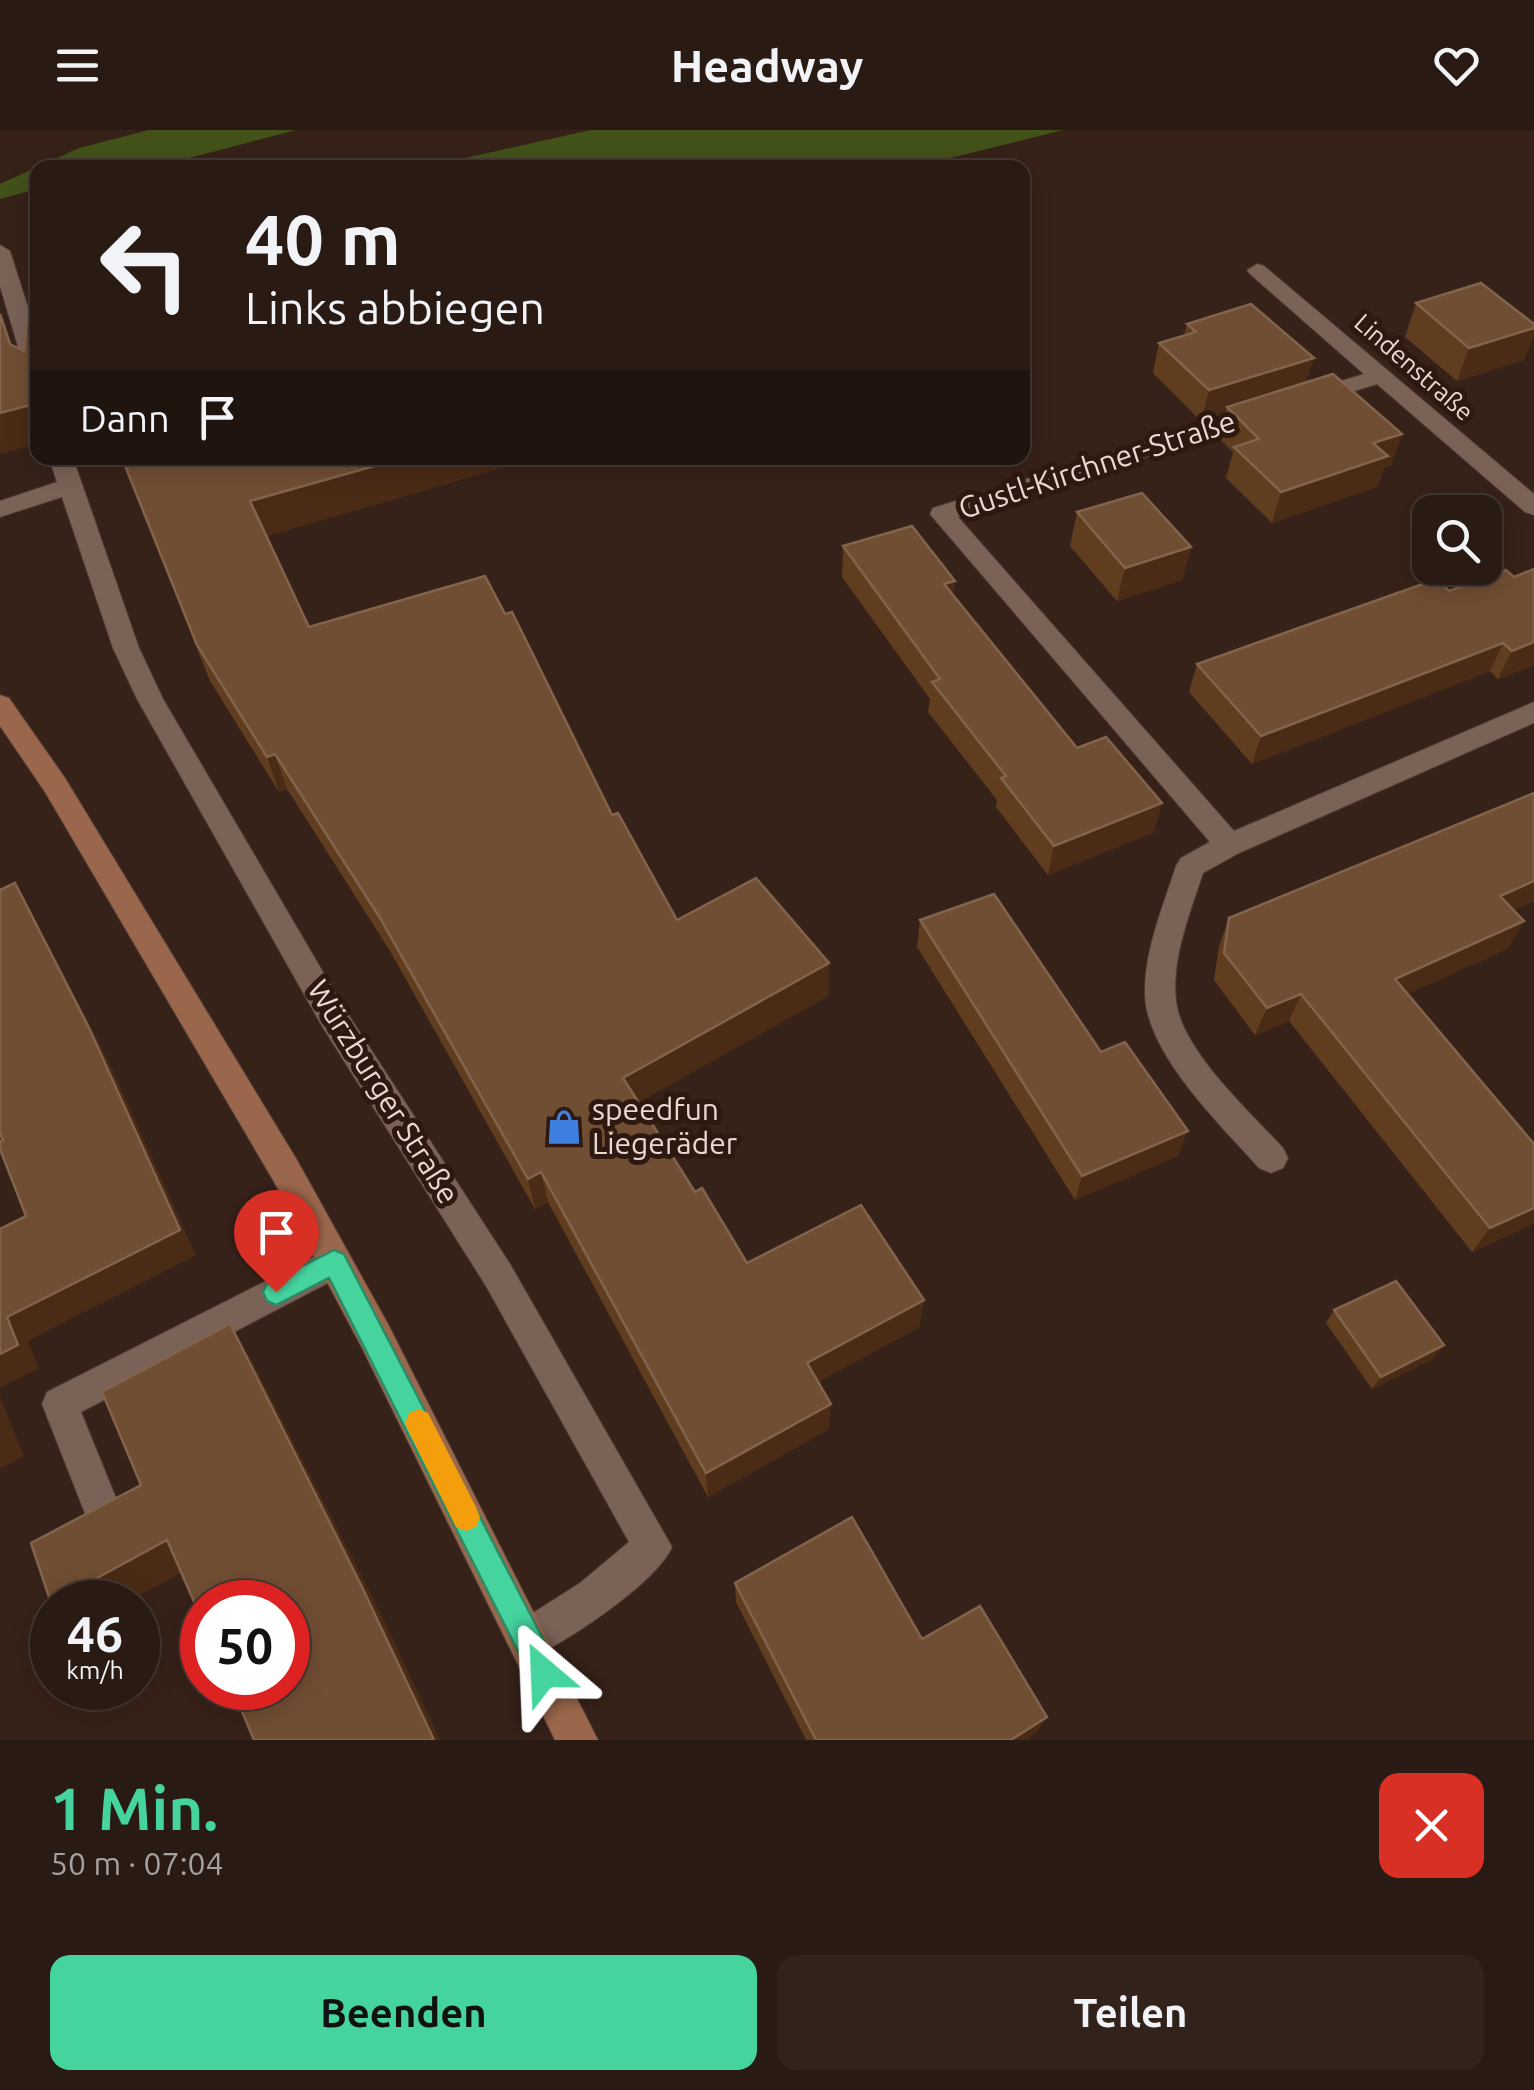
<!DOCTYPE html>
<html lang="de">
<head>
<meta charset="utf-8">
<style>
  :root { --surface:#291a13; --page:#31231c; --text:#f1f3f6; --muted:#a5a1a0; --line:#453833; --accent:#45d49e }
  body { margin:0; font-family:Ubuntu,sans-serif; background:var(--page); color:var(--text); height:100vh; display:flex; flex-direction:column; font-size:38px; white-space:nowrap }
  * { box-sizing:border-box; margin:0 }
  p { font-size:32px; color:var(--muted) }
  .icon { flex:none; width:55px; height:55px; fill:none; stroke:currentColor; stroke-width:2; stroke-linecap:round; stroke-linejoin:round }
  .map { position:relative; height:1610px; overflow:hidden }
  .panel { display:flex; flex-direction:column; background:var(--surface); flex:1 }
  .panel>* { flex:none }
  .guide { position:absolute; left:30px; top:30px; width:1000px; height:305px; border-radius:20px; box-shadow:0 5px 25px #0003,0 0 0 2px var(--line); background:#291a13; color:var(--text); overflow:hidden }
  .buttons { position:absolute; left:1412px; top:365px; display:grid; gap:20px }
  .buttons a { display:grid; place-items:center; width:90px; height:90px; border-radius:20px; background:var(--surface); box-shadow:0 5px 25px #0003,0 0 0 2px var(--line); font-size:50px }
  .speed { position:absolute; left:30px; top:1450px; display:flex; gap:20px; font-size:50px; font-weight:700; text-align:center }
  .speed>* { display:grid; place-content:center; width:130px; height:130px; border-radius:50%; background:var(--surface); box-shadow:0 5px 25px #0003,0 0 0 2px var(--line); line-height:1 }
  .speed small { font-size:25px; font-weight:400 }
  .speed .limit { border:15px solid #d22; background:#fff; color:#111 }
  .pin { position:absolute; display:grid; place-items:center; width:85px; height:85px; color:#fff; margin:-102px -42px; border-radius:50% 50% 50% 0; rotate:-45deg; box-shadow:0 0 10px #0007 }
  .pin .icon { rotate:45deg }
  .me { position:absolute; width:110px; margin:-55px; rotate:334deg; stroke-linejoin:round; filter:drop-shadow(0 0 8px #0008) }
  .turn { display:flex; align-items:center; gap:35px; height:210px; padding:0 50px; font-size:45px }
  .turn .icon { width:130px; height:130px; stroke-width:2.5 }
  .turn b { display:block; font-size:70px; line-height:85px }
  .then { display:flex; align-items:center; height:95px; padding:0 50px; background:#0003; gap:20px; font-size:38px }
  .round { display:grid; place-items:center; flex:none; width:105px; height:105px; border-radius:20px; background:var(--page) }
  .headline { display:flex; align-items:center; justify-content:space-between; height:170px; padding:0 50px }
  h1 { font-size:60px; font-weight:700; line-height:75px; color:var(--accent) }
  .cta { display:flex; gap:20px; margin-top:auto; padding:20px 50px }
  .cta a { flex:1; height:115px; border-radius:20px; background:var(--accent); color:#111; font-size:40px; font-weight:700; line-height:115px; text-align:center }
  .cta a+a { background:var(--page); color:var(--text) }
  header { display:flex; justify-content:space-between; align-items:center; height:130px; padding:0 50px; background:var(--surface); font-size:45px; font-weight:700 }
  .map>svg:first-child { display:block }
  .green { fill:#435218 }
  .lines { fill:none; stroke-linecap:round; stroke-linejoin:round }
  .service-casing { stroke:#4e3c36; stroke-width:2 }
  .minor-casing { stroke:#4e3c36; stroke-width:2 }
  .secondary-casing { stroke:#4e3c36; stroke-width:2 }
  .service { fill:#7b6257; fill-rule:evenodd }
  .minor { fill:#7b6257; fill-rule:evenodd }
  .secondary { fill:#9b674c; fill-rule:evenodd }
  .wall { fill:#613d20 }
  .shaded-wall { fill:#4a2b15 }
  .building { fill:#704e33; stroke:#82634c; stroke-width:2.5 }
  .route { fill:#45d49e; stroke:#2d8a67; stroke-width:2.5 }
  .slow { fill:#f59e0b }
  .labels { text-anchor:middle; stroke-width:10; stroke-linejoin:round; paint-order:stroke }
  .far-street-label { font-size:25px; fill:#e8d9d3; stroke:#2d190f }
  .street-label { font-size:30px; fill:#e8d9d3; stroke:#2d190f }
  .poi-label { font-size:30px; fill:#e8d9d3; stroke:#2d190f; text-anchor:start }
</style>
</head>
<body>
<header><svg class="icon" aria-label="menu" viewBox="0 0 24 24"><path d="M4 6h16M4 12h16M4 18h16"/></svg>Headway<svg class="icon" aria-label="heart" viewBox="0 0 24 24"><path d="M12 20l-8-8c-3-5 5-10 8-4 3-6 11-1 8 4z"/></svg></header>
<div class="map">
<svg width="1534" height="1610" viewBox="0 0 1534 1610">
  <rect width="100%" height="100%" fill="#372219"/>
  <!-- green -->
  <g class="green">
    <path d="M149 0H296L155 37 38 38 37 59 0 69V54L79 18Z"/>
    <path d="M591 0H1063L914 37H425Z"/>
  </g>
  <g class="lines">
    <defs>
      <path id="service" d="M335 1116 347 1121 352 1132 347 1143 81 1282 122 1383 116 1396 103 1402 90 1396 42 1274 47 1262Z"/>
      <g id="minor">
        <path d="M0 115 10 121 38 209V254L27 247 0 156Z"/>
        <path d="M1257 134 1264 136 1534 364V385L1525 382 1377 254 1310 275 1302 273 1299 268 1302 263 1364 244 1250 144 1247 140Z"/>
        <path d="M1261 276 1269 278 1272 283 1269 288 958 387 1234 701 1534 572V593L1239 723 1203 743C1190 783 1169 834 1177 877 1187 925 1250 982 1283 1018L1288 1028 1283 1038 1271 1043 1259 1038C1221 995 1147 925 1145 865 1144 821 1163 777 1176 736L1181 728 1210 712 930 384 933 378Z"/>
        <path d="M49 328H73L139 518 163 569 344 878 510 1134 672 1417C657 1452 565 1514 528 1529L514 1523 508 1509 514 1495 580 1453 629 1412 486 1156 322 896 137 569 113 518 62 367 0 387V371L57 352Z"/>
      </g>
      <path id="secondary" d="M0 565 9 568 65 648 297 1030 388 1194 598 1610H555L362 1218 273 1050 45 662 0 596Z"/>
    </defs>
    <!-- service casing -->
    <use href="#service" class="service-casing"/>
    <!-- minor casing -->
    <use href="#minor" class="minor-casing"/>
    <!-- secondary casing -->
    <use href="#secondary" class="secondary-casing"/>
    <!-- service -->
    <use href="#service" class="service"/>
    <!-- minor -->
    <use href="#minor" class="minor"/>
    <!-- secondary -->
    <use href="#secondary" class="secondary"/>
  </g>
  <!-- wall -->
  <g class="wall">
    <path d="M1416 173 1524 230 1457 251 1405 207Z"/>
    <path d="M1187 194 1306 252 1402 304 1391 335 1384 337 1377 357 1272 393 1226 348 1233 322 1219 308 1225 283 1201 291 1153 243 1159 213 1184 205Z"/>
    <path d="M121 328H535L267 406 309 497 612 685 677 790 829 833 828 866 639 972 695 1062 747 1133 924 1170 919 1197 818 1252 829 1299 708 1367 548 1072 535 1079 390 821 287 659 279 662 210 551Z"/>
    <path d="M1077 382 1191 417 1182 450 1117 471 1070 416Z"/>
    <path d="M843 416 953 466 1077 618 1154 702 1048 745 996 677 997 670 928 582 930 569 842 447Z"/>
    <path d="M1437 449 1534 535 1498 549 1490 541 1252 634 1189 562 1197 534Z"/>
    <path d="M1514 781 1524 791 1507 819 1407 864 1534 1093 1472 1122 1289 891 1255 905 1214 850 1219 816 1229 788Z"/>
    <path d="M920 790 1101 922 1178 1026 1075 1070 917 817Z"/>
    <path d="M1334 1180 1434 1228 1372 1259 1326 1193Z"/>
    <path d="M735 1453 922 1509 1037 1602 1026 1610H806L736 1472Z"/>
  </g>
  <!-- shaded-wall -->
  <g class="shaded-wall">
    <path d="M1534 198V206L1524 230 1457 251 1469 218Z"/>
    <path d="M1314 228 1304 259 1227 277 1225 283 1201 291 1209 260Z"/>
    <path d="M38 273V314L0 324V283Z"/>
    <path d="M1402 304 1391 335 1384 337 1377 357 1272 393 1281 362 1373 313Z"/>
    <path d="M403 328H535L261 408 250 371Z"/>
    <path d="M1191 417 1182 450 1117 471 1125 438Z"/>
    <path d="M955 451 951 482 944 454Z"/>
    <path d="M1534 512V535L1498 549 1512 521Z"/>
    <path d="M1503 513 1490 541 1252 634 1261 606Z"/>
    <path d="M275 624 287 659 279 662 267 627Z"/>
    <path d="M1162 673 1154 702 1048 745 1054 716Z"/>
    <path d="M1534 751V771L1484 794 1500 766Z"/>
    <path d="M15 753 32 783 107 928 196 1125 28 1211 39 1238 0 1258V1224L7 1187 180 1100Z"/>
    <path d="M1524 791 1507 819 1380 876 1395 849Z"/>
    <path d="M829 833 828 866 627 979 623 948Z"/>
    <path d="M1301 864 1289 891 1255 905 1267 878Z"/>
    <path d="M1188 1001 1178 1026 1075 1070 1082 1046Z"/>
    <path d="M541 1042 548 1072 535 1079 528 1049Z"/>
    <path d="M1534 1078V1093L1472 1122 1490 1098Z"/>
    <path d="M924 1170 919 1197 805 1259 807 1233Z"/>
    <path d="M230 1194 250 1227 380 1482 440 1610H434Z"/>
    <path d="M1444 1215 1434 1228 1372 1259 1381 1247Z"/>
    <path d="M0 1267 24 1326 0 1339Z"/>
    <path d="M831 1274 829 1299 708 1367 706 1343Z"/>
    <path d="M167 1410 192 1437 127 1472H52V1474L51 1473Z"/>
    <path d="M1047 1587 1037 1602 1026 1610H1011Z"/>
  </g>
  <!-- building -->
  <g class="building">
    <path d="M1481 153 1534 194V198L1469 218 1416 173Z"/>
    <path d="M1251 174 1314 228 1209 260 1159 213 1196 202 1187 194Z"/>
    <path d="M0 184 10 214 24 221 27 187 38 184V273L0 283Z"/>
    <path d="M1333 244 1402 304 1373 313 1388 326 1281 362 1234 317 1259 309 1227 277Z"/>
    <path d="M122 328H403L250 371 309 497 485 446 505 484 512 482 612 685 618 683 677 790 756 748 829 833 623 948 695 1062 702 1058 747 1133 861 1075 924 1170 807 1233 831 1274 706 1343 541 1042 528 1049 380 788 275 624 267 627 197 515Z"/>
    <path d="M1142 363 1191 417 1125 438 1077 382Z"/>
    <path d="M912 396 955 451 944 454 1077 618 1106 607 1162 673 1054 716 1001 648 1006 646 932 552 940 549 843 416Z"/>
    <path d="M1534 439V512L1512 521 1503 513 1261 606 1197 534 1437 449 1449 461 1506 440 1514 447Z"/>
    <path d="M1534 663V751L1500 766 1524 791 1395 849 1534 1014V1078L1490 1098 1301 864 1267 878 1224 823 1229 788Z"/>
    <path d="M15 753 90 900 180 1100 7 1187 18 1215 0 1224V1099L26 1086 0 1019V1011L3 1010 0 1004V760Z"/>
    <path d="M994 764 1101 922 1125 912 1188 1001 1082 1046 920 790Z"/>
    <path d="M1396 1151 1444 1215 1381 1247 1334 1180Z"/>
    <path d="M230 1194 362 1457 434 1610H254L232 1558H288V1472H202V1490L167 1410 51 1473 31 1413 141 1355 102 1262Z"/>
    <path d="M852 1387 922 1509 980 1476 1047 1587 1011 1610H816L735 1453Z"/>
  </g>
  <!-- route -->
  <path class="route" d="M334 1120 344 1124 555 1532 559 1543 555 1553 544 1558 534 1553 329 1148 276 1175 267 1171 263 1162 267 1154Z"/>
  <!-- slow -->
  <path class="slow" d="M419 1279 428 1283 476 1377 480 1387 476 1397 466 1401 456 1397 409 1302 405 1293 409 1283Z"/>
  <!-- icons -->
  <defs>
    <symbol id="shop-bare" viewBox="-9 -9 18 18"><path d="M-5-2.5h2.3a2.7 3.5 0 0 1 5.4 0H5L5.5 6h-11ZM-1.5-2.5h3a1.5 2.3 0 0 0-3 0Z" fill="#3f7fe0" stroke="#2d190f" stroke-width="2.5" paint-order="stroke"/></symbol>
  </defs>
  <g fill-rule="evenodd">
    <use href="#shop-bare" x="539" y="972" width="50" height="50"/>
  </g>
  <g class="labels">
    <!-- far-street labels -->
    <g class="far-street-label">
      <text transform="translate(1414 237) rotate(41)" y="9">Lindenstraße</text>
    </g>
    <!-- street labels -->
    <g class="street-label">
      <text transform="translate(1097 335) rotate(-18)" y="10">Gustl-Kirchner-Straße</text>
      <text transform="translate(383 962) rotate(58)" y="10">Würzburger Straße</text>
    </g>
    <!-- poi labels -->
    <g class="poi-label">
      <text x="592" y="990">speedfun<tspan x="592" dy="34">Liegeräder</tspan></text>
    </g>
  </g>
</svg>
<div class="buttons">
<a><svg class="icon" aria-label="search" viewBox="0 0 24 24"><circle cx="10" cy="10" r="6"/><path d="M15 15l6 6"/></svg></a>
</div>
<div class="speed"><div>46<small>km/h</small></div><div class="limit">50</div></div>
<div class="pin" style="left:276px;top:1162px;background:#d93025"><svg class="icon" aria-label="arrive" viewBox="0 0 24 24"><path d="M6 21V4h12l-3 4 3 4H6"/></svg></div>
<svg class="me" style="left:544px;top:1543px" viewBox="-20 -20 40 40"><path d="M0-17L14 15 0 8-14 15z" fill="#45d49e" stroke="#fff" stroke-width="4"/></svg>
<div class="guide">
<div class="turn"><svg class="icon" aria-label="left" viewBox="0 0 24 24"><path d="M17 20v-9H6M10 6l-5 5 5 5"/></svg><div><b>40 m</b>Links abbiegen</div></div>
<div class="then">Dann<svg class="icon" aria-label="arrive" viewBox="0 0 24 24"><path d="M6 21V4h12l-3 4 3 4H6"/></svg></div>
</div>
</div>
<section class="panel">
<div class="headline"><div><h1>1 Min.</h1><p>50 m · 07:04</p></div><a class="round" style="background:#d93025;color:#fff"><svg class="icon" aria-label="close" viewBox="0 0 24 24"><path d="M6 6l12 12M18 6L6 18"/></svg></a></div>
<div class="cta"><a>Beenden</a><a>Teilen</a></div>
</section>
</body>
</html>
